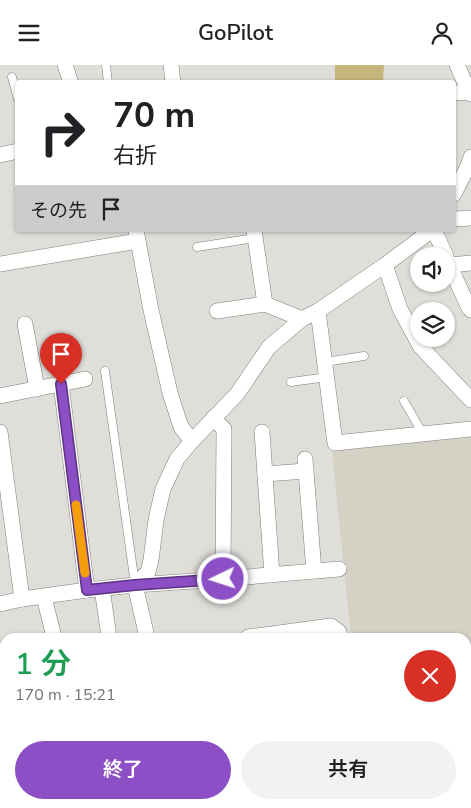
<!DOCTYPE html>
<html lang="ja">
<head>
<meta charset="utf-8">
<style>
  :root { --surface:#fff; --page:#f2f2f2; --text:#202124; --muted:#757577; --accent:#8c4fc5 }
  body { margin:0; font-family:"Nunito Sans","Noto Sans JP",sans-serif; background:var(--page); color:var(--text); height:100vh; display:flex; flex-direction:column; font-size:19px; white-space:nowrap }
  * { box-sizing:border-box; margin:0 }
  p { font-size:16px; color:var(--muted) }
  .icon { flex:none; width:28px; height:28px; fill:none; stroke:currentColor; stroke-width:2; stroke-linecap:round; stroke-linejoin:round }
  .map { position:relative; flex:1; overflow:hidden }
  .side { position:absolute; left:0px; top:568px; width:471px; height:176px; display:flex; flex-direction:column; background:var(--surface); border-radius:15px 15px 0 0; box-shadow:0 1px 4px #0004 }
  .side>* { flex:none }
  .hud { position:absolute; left:15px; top:15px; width:441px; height:152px; border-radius:5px; box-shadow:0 1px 4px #0004; background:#fff; color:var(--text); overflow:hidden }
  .fabs { position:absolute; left:410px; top:182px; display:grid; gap:10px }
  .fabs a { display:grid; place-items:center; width:45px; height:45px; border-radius:50%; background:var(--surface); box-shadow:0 1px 4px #0004; font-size:25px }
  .pin { position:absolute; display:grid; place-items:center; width:42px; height:42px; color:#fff; margin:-51px -21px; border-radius:50% 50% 50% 0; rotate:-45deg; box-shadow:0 0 5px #0007 }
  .pin .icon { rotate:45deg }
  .me { position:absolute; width:55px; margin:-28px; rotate:266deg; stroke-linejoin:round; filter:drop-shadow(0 0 4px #0008) }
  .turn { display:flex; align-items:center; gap:18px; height:105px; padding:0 15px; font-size:22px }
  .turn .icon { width:65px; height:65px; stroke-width:2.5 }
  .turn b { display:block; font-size:35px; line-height:42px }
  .then { display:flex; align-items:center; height:48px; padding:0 15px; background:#0003; gap:10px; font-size:19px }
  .round { display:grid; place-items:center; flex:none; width:52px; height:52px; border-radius:26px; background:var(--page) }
  .head { display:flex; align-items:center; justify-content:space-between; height:85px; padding:0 15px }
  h1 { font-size:30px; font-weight:600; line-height:38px; color:#1e9e55 }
  .action { display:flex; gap:10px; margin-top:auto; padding:10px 15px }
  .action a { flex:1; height:58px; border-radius:30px; background:var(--accent); color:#fff; font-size:20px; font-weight:600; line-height:58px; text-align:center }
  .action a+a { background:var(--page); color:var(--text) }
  header { display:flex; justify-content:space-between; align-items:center; height:65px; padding:0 15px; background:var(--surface); font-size:22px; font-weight:600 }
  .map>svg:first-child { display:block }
  .built { fill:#d4d1c5 }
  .green { fill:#c5b67c }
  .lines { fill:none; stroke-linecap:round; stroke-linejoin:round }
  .service-casing { stroke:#7f7e7a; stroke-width:9 }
  .minor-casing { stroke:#7f7e7a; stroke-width:16 }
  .service { stroke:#fff; stroke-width:8 }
  .minor { stroke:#fff; stroke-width:15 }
  .route-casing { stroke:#5b3380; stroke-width:12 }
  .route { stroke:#8c4fc5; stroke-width:9 }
  .slow { stroke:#f59e0b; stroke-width:9 }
</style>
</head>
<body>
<header><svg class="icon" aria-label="menu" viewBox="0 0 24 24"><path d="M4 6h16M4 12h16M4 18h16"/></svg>GoPilot<svg class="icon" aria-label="person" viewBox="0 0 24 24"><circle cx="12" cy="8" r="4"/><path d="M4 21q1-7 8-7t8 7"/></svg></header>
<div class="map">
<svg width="471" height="743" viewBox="0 0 471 743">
  <rect width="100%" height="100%" fill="#dfded9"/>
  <!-- built -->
  <path class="built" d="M471 370V743H389V739H466V572H351L332 385Z"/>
  <!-- green -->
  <path class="green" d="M335 0H384L383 17H338L335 15Z"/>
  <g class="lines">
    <defs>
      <g id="service">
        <path d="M106 0 108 18"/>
        <path d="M12 12 18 34"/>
        <path d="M197 182 255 173"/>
        <path d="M325 297 364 291"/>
        <path d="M105 306 135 519"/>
        <path d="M291 317 327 312"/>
        <path d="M404 336 423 369"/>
      </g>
      <g id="minor">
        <path d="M65 0 71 18"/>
        <path d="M171 0 173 18"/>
        <path d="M457 0 469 27 471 29"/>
        <path d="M454 28 469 27"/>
        <path d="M0 90 18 86"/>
        <path d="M454 129 468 101 471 92"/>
        <path d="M454 154 471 153"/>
        <path d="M136 165 151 245 170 328 181 362 192 376"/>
        <path d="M254 165 265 239 302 254"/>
        <path d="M434 165 446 191"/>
        <path d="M446 193 469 243 471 245"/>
        <path d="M0 199 138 176"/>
        <path d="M385 200 400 244 420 281 471 335"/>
        <path d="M450 200 471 198"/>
        <path d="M217 246 265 239"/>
        <path d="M318 246 335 378 471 364"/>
        <path d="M25 259 37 324"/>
        <path d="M61 319 87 525"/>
        <path d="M0 331 85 314"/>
        <path d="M213 353 224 364 223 514"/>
        <path d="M0 367 22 534"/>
        <path d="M262 367 272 510"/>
        <path d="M305 394 314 506"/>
        <path d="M265 409 306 406"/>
        <path d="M135 520 148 507 151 495 156 455 163 424 177 394 192 376 237 329 269 282 302 254 318 246 385 200 432 165"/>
        <path d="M135 520 147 572"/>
        <path d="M102 523 109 572"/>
        <path d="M44 532 54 572"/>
        <path d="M0 539 22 534 87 525 135 520 223 514 339 504"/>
        <path d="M248 572 331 561 339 567 340 572"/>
        <path d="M0 584 5 605"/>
        <path d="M0 717 5 737"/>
        <path d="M38 739 39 743"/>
        <path d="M93 739 94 743"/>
        <path d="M192 739 193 743"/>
        <path d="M155 743 182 739"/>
      </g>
    </defs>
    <!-- service casing -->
    <use href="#service" class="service-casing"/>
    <!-- minor casing -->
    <use href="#minor" class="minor-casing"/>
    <!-- service -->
    <use href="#service" class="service"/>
    <!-- minor -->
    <use href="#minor" class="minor"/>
  </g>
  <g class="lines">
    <defs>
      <path id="route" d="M61 319 87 525 135 520 223 514"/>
    </defs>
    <!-- route casing -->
    <use href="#route" class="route-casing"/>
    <!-- route -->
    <use href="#route" class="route"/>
    <!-- slow -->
    <path class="slow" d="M76 440 85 508"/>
  </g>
</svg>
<div class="fabs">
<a><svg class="icon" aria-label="sound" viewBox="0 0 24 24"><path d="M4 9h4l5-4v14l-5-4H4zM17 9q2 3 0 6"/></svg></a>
<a><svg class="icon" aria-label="layers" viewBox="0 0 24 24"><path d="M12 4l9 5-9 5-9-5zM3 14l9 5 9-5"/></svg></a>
</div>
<div class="pin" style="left:61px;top:319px;background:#d93025"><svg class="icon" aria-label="arrive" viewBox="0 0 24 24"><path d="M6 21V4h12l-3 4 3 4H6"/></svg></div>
<svg class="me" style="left:223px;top:514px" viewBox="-20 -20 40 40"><circle r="17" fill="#8c4fc5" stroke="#fff" stroke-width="3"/><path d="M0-11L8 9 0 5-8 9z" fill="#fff"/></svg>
<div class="hud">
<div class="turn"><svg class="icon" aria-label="right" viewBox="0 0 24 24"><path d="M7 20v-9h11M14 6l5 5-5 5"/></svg><div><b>70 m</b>右折</div></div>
<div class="then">その先<svg class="icon" aria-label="arrive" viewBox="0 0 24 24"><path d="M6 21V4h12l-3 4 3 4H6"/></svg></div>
</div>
<section class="side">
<div class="head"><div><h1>1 分</h1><p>170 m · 15:21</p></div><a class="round" style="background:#d93025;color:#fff"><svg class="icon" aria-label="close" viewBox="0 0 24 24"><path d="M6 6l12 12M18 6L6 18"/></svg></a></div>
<div class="action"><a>終了</a><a>共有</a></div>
</section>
</div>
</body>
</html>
